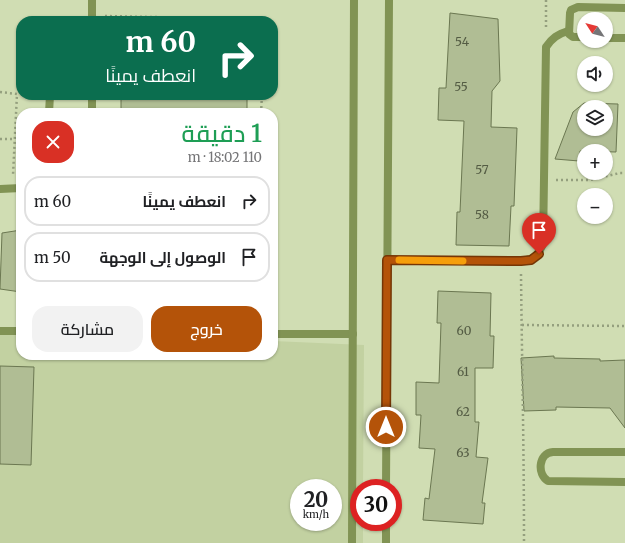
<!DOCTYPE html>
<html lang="ar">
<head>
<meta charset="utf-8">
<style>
  :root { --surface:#fff; --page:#f2f2f2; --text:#202124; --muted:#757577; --line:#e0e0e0; --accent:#b45309 }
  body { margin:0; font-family:Merriweather,Cairo,serif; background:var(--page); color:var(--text); direction:rtl; height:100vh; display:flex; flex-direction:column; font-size:15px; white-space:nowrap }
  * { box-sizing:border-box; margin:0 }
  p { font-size:13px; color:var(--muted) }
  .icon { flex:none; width:22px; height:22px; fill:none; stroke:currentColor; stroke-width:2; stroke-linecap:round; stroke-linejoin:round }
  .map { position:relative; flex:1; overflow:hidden; direction:ltr }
  .sheet { position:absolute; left:16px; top:108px; width:262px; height:252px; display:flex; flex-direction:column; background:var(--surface); border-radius:16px; box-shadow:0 1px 3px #0004; direction:rtl }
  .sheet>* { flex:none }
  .hud { position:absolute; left:16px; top:16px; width:262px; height:84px; border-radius:16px; box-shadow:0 1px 3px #0004; direction:rtl; background:#0b6e4f; color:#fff; overflow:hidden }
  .needle { width:26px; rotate:306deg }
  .fabs { position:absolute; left:577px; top:12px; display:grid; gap:8px }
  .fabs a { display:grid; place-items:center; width:36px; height:36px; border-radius:50%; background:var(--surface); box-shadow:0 1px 3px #0004; font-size:20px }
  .speed { position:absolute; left:290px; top:479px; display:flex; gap:8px; font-size:20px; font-weight:700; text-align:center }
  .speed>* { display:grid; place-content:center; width:52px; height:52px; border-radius:50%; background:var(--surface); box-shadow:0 1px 3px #0004; line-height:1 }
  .speed small { font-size:10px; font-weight:400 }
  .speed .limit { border:6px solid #d22; background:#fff; color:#111 }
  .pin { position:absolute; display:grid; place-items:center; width:34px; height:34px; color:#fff; margin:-41px -17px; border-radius:50% 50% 50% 0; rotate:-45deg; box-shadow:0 0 4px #0007 }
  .pin .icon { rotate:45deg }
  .me { position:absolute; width:44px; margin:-22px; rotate:0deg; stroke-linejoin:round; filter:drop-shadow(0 0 3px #0008) }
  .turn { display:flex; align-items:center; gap:14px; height:84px; padding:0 16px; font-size:18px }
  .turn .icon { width:52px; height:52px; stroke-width:2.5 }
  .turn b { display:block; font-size:28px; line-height:34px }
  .round { display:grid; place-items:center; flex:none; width:42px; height:42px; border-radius:16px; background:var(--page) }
  .headline { display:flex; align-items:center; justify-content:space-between; height:68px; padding:0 16px }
  h1 { font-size:24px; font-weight:600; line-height:30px; color:#1e9e55 }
  .primary-button { display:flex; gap:8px; margin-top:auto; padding:8px 16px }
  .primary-button a { flex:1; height:46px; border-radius:16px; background:var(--accent); color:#fff; font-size:16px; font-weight:600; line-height:46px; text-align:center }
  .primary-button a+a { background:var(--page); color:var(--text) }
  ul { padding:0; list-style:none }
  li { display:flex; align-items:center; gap:12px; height:50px; margin:0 8px 6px; padding:0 8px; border:2px solid var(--line); border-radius:16px }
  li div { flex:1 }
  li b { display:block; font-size:15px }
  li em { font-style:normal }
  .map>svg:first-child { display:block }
  .built { fill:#c2d1a1; fill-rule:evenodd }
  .building { fill:#b0bd94; stroke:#6b7751; fill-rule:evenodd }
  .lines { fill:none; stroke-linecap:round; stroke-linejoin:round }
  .path { stroke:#949f7e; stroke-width:2.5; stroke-dasharray:2 3; stroke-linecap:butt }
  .service { stroke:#819354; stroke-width:8 }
  .minor { stroke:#819354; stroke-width:8 }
  .route-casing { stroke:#753606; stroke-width:10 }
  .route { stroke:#b45309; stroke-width:7 }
  .slow { stroke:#f59e0b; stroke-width:7 }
  .labels { text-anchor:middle; stroke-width:3.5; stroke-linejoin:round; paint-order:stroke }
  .number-label { font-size:12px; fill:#545c44 }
</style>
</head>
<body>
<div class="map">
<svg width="625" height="543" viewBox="0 0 625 543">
  <rect width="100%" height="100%" fill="#d0ddb3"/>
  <!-- built -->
  <path class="built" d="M0 330 21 331V355H273V341L364 345 363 488H359V522H363V543H0ZM299 488H333V522H299Z"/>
  <!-- building -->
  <g class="building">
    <path d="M450 13 498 19 500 81 492 91 491 127 517 128 514 206H511L509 246 456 245 457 212H460L464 121 438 120 439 88H446Z"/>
    <rect x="121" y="95" width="126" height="18"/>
    <path d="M584 103 618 104 616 152 580 151 579 161 555 159 573 112ZM584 107H606V129H584Z"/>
    <path d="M21 230V292L0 289 2 233Z"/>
    <path d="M438 291 491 293 490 336H494L493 368H475V422H479L476 457 488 458 482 503H485L483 524 423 520 425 498 429 499 435 449 419 448 421 415H416V382L439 383 441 323H437Z"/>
    <path d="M554 356V358L600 359V361L625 360V428L610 408 556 407V410L524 411 521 358Z"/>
    <path d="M0 366 34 367 31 465 0 464Z"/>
  </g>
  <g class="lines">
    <!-- path -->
    <g class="path">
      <path d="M546 0V27"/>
      <path d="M105 16 248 19 252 21"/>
      <path d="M0 92 17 94 13 175"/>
      <path d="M261 113 262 95"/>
      <path d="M0 139H15"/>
      <path d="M556 180H590L620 173H625"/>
      <path d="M521 274C522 363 524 453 524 543"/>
      <path d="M522 325 625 326"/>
    </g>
    <!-- service -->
    <g class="service">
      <path d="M584 37H573L569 34 570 13 571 10 578 7 625 8"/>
      <path d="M606 38H625"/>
      <path d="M49 113 50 95"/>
      <path d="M0 331H21"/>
      <path d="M273 334H353"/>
      <path d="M625 452H553C538 453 537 475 548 481L625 482"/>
    </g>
    <!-- minor -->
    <g class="minor">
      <path d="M92 21V0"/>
      <path d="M92 113V95"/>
      <path d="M0 189 21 188"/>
      <path d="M387 260 521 261C534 259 537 257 543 244L546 47C552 38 558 34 568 31"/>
      <path d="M386 488 389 0"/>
      <path d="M352 543 354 0"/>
      <path d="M386 543V522"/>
    </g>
  </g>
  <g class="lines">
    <defs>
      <path id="route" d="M386 427 387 260 521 261 531 260 539 254"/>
    </defs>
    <!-- route casing -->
    <use href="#route" class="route-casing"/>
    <!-- route -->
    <use href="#route" class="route"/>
    <!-- slow -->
    <path class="slow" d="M399 260 463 261"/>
  </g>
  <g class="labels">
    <!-- number labels -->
    <g class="number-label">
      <text x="462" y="46">54</text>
      <text x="461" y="91">55</text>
      <text x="482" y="174">57</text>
      <text x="482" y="219">58</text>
      <text x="464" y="335">60</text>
      <text x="463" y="376">61</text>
      <text x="463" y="416">62</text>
      <text x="463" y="457">63</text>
    </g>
  </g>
</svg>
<div class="fabs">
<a><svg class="needle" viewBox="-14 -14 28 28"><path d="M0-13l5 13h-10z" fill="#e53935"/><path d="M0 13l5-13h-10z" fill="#757577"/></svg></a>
<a><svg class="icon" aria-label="sound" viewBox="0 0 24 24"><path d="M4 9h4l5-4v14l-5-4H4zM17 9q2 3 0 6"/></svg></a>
<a><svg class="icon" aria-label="layers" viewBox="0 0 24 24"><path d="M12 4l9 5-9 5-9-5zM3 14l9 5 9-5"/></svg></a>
<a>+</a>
<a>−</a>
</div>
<div class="speed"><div>20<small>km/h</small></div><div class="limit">30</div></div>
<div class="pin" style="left:539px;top:254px;background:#d93025"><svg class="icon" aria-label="arrive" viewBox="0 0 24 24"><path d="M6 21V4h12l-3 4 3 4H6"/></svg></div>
<svg class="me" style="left:386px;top:427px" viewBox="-20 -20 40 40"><circle r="17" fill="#b45309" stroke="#fff" stroke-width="3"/><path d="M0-11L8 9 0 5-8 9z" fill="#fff"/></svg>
<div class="hud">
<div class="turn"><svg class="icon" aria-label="right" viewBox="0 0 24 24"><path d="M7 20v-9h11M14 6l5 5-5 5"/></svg><div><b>60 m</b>انعطف يمينًا</div></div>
</div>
<section class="sheet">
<div class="headline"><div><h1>1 دقيقة</h1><p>110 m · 18:02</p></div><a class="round" style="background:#d93025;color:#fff"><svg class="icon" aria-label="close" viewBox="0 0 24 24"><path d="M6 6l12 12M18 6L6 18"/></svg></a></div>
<ul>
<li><svg class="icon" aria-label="right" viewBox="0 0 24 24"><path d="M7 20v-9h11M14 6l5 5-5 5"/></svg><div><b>انعطف يمينًا</b></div><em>60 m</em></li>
<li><svg class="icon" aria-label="arrive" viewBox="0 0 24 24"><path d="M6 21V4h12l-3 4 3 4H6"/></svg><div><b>الوصول إلى الوجهة</b></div><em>50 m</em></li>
</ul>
<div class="primary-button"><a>خروج</a><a>مشاركة</a></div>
</section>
</div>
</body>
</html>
